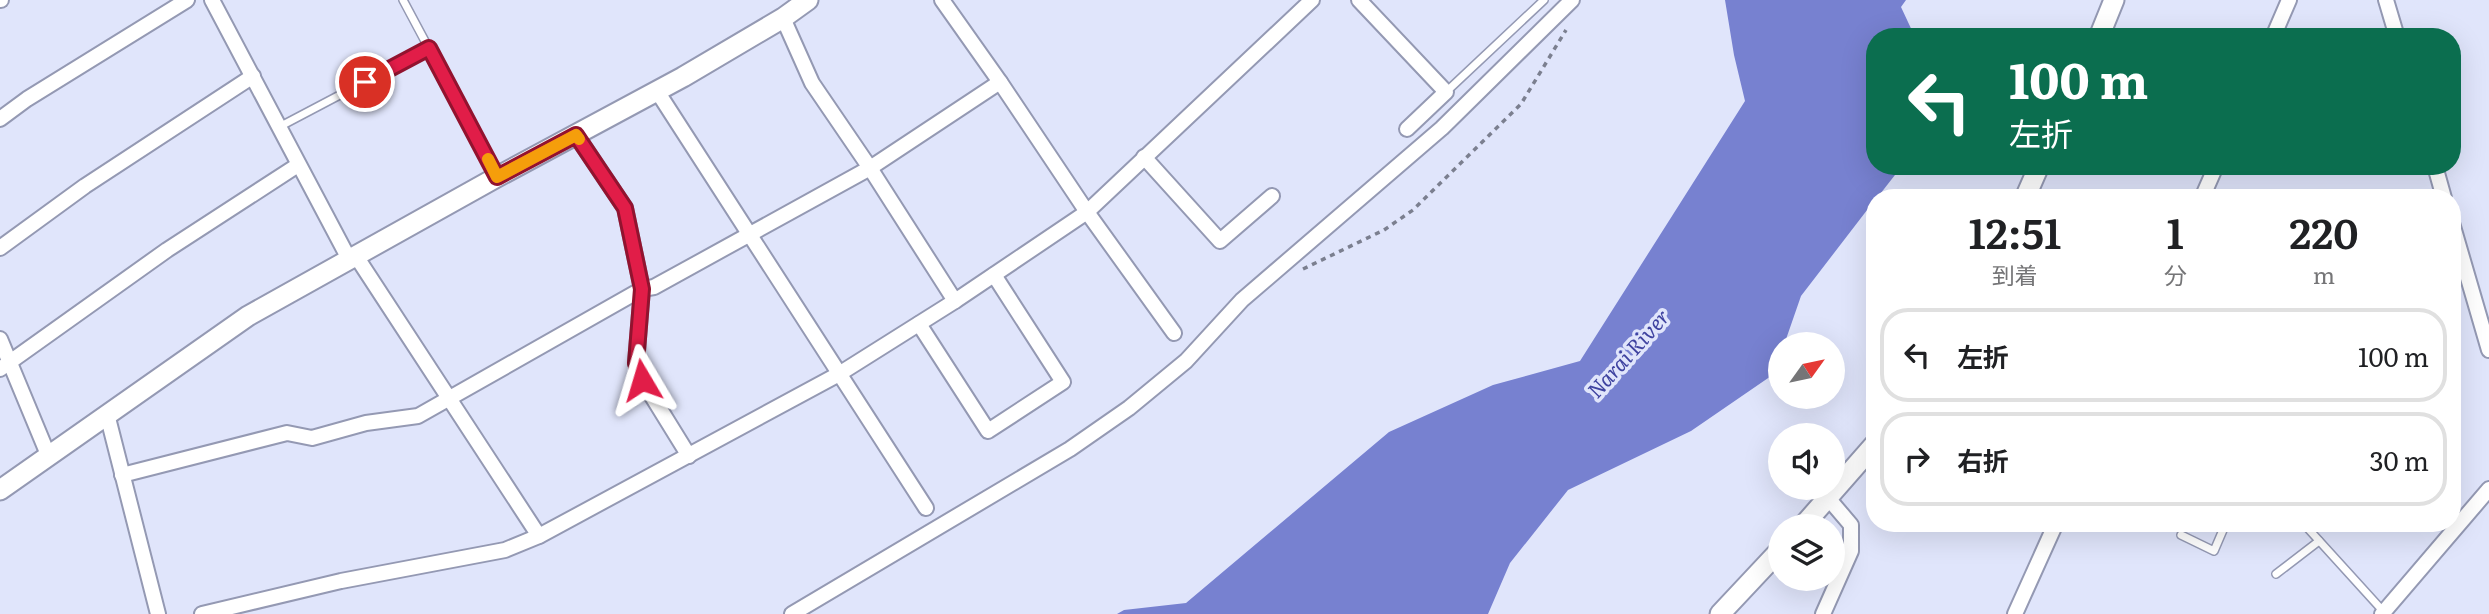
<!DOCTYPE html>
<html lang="ja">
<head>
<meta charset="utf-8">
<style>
  :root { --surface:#fff; --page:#f2f2f2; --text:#202124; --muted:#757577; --line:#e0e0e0 }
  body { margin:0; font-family:Literata,"Noto Sans JP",serif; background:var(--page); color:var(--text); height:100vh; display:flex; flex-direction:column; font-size:26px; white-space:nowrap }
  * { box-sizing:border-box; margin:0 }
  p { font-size:23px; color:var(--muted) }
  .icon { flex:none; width:38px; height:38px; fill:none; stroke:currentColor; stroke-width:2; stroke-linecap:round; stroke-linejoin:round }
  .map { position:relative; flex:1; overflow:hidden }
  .panel { position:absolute; left:1866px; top:189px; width:595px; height:343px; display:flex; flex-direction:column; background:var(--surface); border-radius:28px; box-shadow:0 7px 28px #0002 }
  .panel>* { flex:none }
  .banner { position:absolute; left:1866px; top:28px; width:595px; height:147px; border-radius:28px; box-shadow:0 7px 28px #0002; background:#0b6e4f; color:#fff; overflow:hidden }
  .needle { width:46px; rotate:57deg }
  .tools { position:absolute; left:1768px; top:332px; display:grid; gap:14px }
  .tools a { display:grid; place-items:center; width:77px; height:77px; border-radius:50%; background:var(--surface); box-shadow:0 7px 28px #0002; font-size:35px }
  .pin { position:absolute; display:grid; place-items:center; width:60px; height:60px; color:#fff; margin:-30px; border:4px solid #fff; border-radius:50%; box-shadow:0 2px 7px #0007 }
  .me { position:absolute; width:77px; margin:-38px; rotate:353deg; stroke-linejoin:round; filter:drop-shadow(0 0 5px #0008) }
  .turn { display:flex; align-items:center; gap:24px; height:147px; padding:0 28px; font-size:32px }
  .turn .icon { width:91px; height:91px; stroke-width:2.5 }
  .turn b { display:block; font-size:49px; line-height:60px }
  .eta { display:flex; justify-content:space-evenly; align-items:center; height:119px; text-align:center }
  .eta b { font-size:42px; font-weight:600; line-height:49px }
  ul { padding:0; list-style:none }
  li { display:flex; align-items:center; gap:21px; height:94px; margin:0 14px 10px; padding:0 14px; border:4px solid var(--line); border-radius:28px }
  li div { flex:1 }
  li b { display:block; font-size:26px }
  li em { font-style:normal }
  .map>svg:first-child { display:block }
  .water { fill:#7781d0 }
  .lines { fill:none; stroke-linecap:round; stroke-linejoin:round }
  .lane-casing { stroke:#9499b3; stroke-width:10 }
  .street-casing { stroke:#9499b3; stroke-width:18 }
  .secondary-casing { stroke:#9499b3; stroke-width:23 }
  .path { stroke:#7b7f8f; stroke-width:3.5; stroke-dasharray:5 5; stroke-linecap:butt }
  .lane { stroke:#fff; stroke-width:7 }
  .street { stroke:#fff; stroke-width:14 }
  .secondary { stroke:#fff; stroke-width:19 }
  .route-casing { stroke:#92132f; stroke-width:18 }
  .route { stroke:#e11d48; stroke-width:12 }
  .slow { stroke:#f59e0b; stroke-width:12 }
  .labels { text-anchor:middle; stroke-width:7; stroke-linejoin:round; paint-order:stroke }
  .water-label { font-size:21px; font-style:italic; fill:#3f43a0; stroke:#e0e5fb }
</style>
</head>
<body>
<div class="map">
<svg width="2489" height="614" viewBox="0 0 2489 614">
  <rect width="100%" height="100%" fill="#e0e5fb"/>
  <!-- water -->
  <path class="water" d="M1725 0H1906L1901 7 1915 37H1874V166H1902L1877 198H1874V201L1801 296 1784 345H1780V358L1774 374 1691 431 1568 490 1510 563 1488 614H1117L1124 610 1186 603 1389 432 1493 385 1580 361 1745 101 1734 55Z"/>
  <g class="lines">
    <defs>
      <g id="lane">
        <path d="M403 0 497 176"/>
        <path d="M1446 92 1544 0"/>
        <path d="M279 127 429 48"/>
        <path d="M2303 523 2383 611"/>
        <path d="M2181 535 2214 551 2226 523"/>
        <path d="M2276 574 2319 541"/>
      </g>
      <g id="street">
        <path d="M0 0H1"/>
        <path d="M212 0 349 259"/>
        <path d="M1359 0 1446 92 1407 129"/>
        <path d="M2386 0 2397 37"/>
        <path d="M783 18 812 83 870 168 955 301"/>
        <path d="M2273 37 2289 0"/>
        <path d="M1000 82 1087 212 1174 333"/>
        <path d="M657 91 926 508"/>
        <path d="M0 119 27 99 187 0"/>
        <path d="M576 135 625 208 642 289 636 363 642 380 689 456"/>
        <path d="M1144 157 1220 241 1272 196"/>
        <path d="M2435 166 2444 198"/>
        <path d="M2202 198 2216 166"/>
        <path d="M2452 223 2489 350"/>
        <path d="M0 248 85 186 253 76"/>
        <path d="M356 256 539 536"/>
        <path d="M919 324 988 431 1063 382 994 275"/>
        <path d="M0 339 49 457"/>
        <path d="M0 369 167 250 298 165"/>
        <path d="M107 414 158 614"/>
        <path d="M122 475 287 433 312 438 366 423 418 416 642 289 654 287 870 168 1000 82 942 0"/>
        <path d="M202 614 341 581 505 550 539 536 839 374 955 301 1087 212 1312 0"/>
        <path d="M792 614 1070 449 1129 408 1186 361 1242 300 1442 128 1572 0"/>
        <path d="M1823 614 1851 551V525L1828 498"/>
        <path d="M2015 614 2056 523"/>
        <path d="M2382 614 2489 489"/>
      </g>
      <g id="secondary">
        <path d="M2099 37 2114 0"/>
        <path d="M2025 198 2039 166"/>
        <path d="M0 490 248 316 497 177 683 77 783 18 808 0"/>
        <path d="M1802 527 1874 445"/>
        <path d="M1720 614 1780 550"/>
      </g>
    </defs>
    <!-- lane casing -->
    <use href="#lane" class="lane-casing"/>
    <!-- street casing -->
    <use href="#street" class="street-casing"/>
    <!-- secondary casing -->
    <use href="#secondary" class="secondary-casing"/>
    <!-- path -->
    <path class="path" d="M1303 269 1384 230 1413 210 1521 104 1566 30"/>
    <!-- lane -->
    <use href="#lane" class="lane"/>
    <!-- street -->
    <use href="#street" class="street"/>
    <!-- secondary -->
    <use href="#secondary" class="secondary"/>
  </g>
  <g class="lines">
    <defs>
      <path id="route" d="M365 82 429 48 497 177 576 135 625 208 642 289 636 363 642 380"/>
    </defs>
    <!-- route casing -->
    <use href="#route" class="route-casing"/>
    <!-- route -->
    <use href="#route" class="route"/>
    <!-- slow -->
    <path class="slow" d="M488 159 497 177 576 135 579 139"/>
  </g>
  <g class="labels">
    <!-- water labels -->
    <g class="water-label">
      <text transform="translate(1629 354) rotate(-48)" y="7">Narai River</text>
    </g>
  </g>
</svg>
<div class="tools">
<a><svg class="needle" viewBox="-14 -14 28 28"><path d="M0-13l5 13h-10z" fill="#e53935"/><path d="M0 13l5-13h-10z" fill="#757577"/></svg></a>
<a><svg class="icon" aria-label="sound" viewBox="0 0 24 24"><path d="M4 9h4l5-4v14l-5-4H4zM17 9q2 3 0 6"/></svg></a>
<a><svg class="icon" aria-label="layers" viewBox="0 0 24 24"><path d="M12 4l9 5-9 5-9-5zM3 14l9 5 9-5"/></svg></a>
</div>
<div class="pin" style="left:365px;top:82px;background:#d93025"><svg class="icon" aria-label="arrive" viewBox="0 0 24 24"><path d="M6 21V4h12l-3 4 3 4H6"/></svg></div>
<svg class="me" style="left:642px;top:380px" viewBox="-20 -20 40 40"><path d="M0-17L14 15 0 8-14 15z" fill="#e11d48" stroke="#fff" stroke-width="4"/></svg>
<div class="banner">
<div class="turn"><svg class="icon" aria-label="left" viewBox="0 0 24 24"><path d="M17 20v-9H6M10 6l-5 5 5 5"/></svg><div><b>100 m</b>左折</div></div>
</div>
<section class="panel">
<div class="eta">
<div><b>12:51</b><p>到着</p></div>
<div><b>1</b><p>分</p></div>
<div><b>220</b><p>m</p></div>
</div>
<ul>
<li><svg class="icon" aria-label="left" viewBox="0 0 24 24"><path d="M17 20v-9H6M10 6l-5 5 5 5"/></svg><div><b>左折</b></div><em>100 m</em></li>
<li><svg class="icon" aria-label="right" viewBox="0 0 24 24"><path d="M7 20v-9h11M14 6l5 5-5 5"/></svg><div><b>右折</b></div><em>30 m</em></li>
</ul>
</section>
</div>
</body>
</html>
